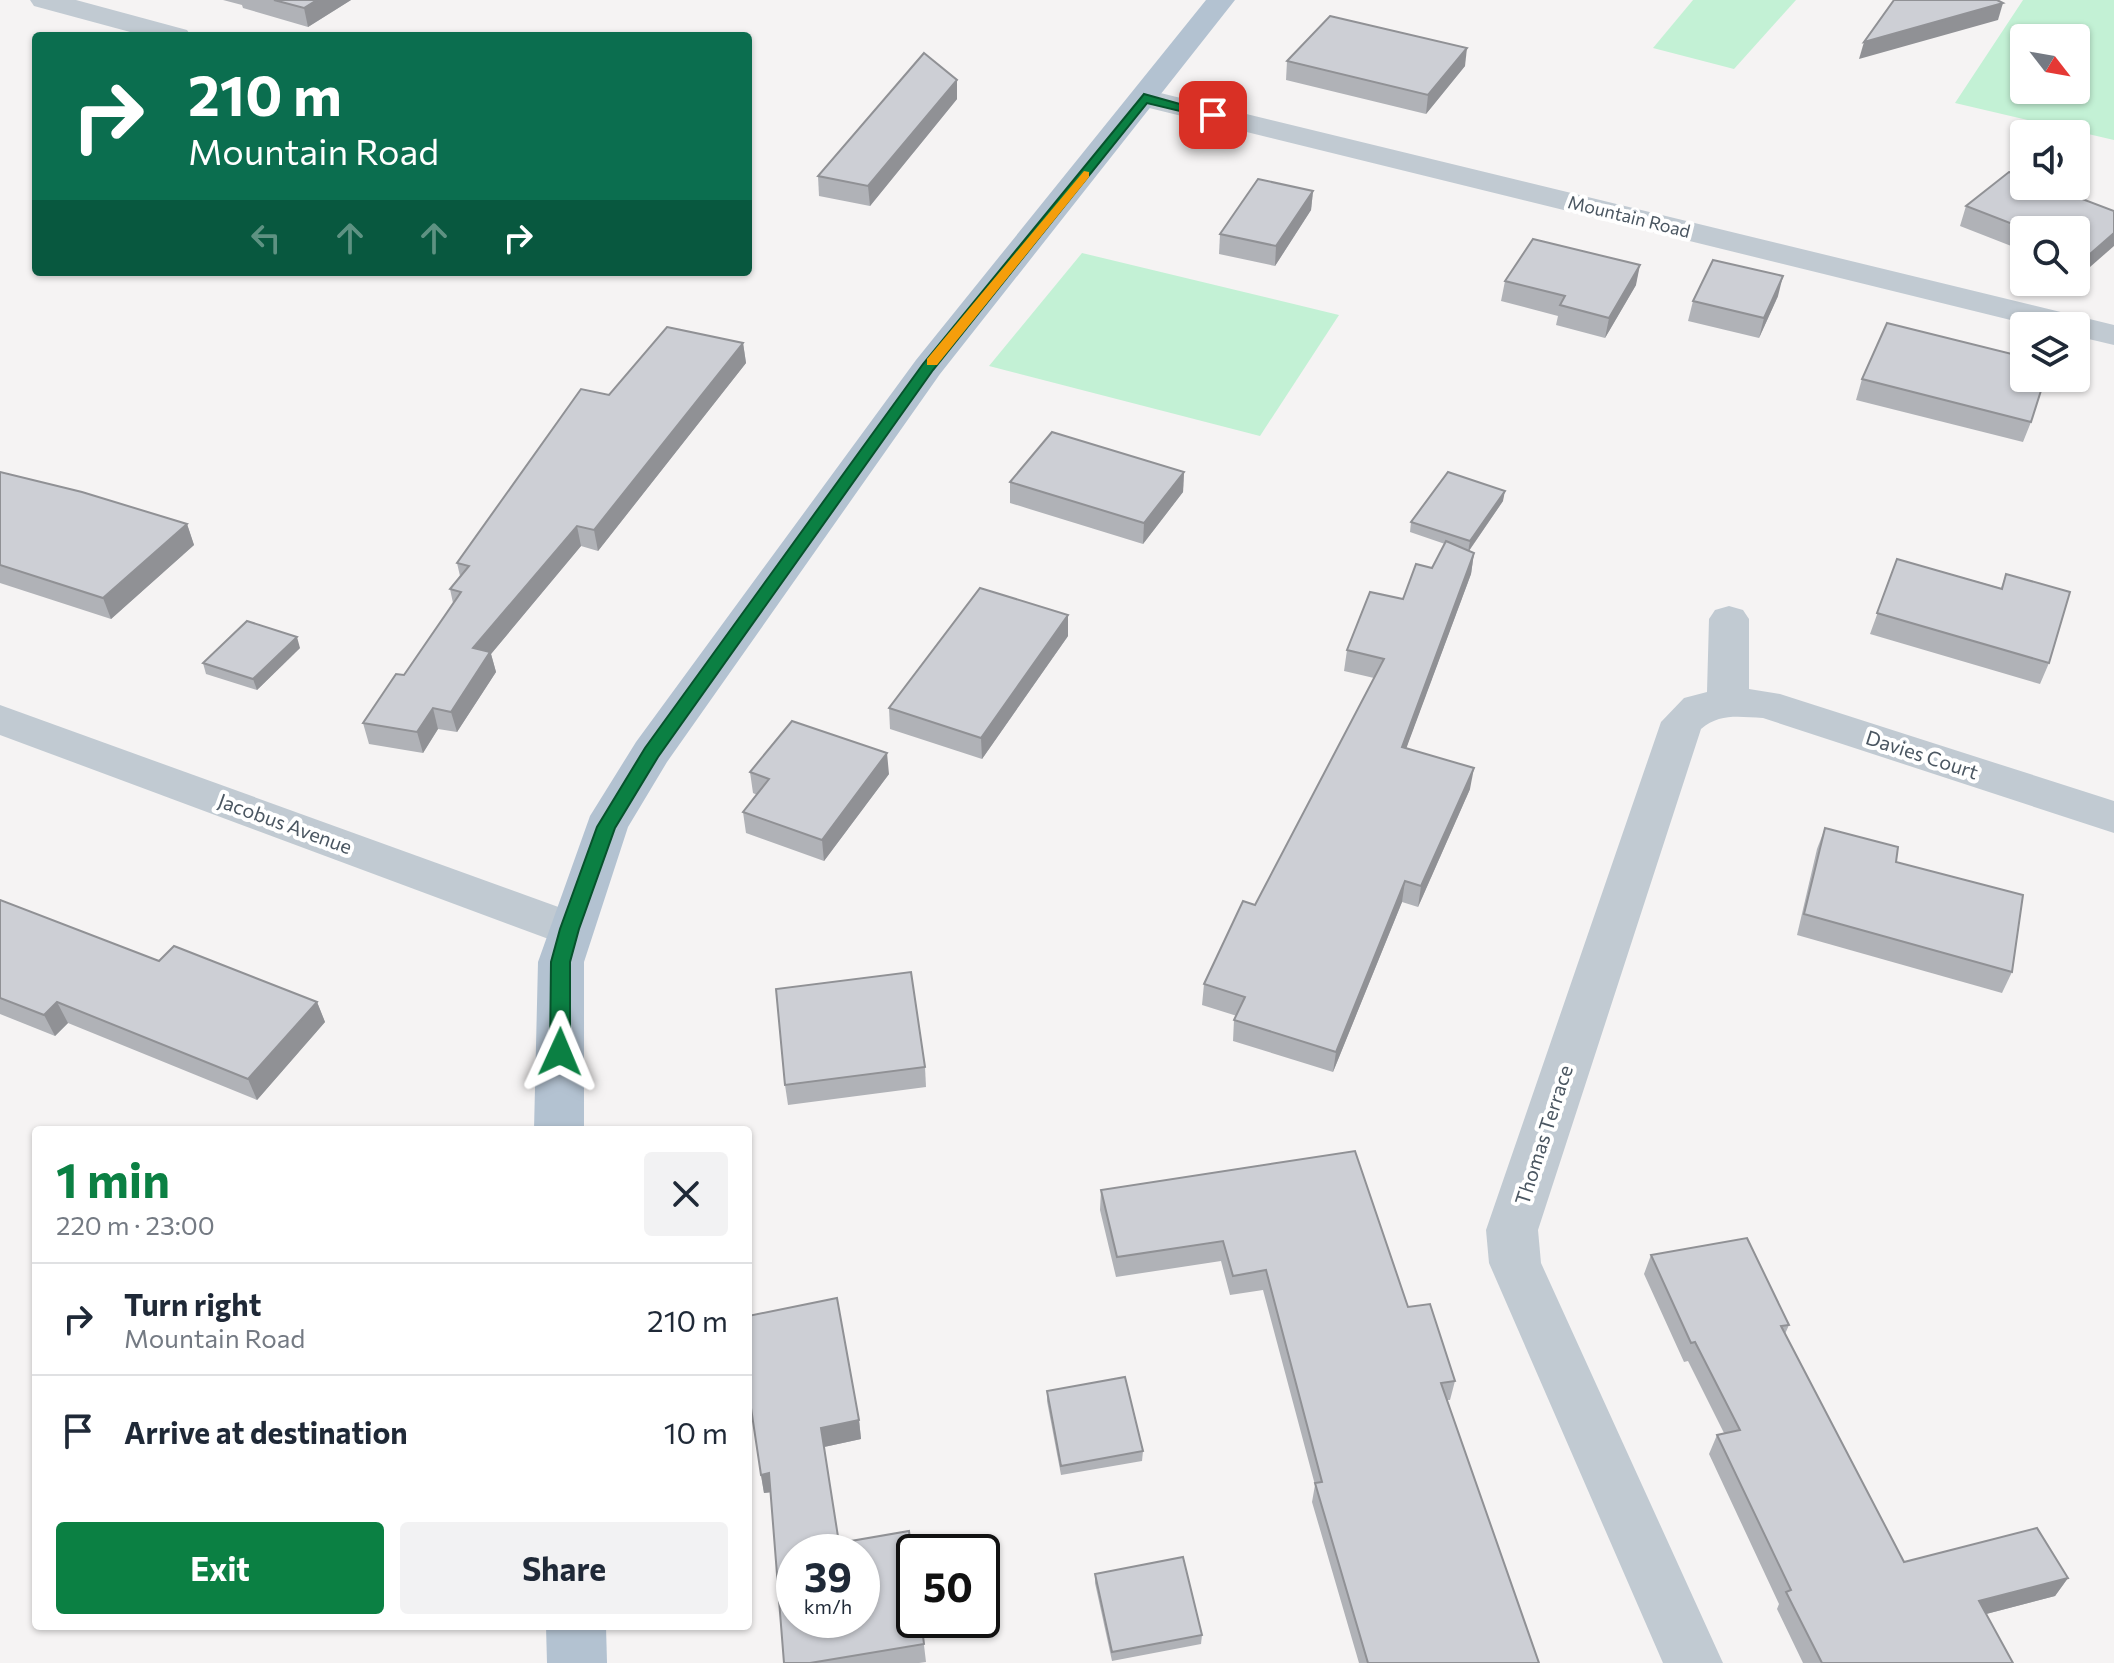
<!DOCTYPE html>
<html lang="en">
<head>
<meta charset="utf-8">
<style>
  :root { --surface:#fff; --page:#f2f2f3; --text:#1f2937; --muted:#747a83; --line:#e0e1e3; --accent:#0b8043 }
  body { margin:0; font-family:Commissioner,sans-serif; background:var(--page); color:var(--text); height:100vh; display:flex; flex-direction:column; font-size:30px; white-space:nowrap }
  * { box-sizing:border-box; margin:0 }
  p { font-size:26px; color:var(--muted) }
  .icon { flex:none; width:44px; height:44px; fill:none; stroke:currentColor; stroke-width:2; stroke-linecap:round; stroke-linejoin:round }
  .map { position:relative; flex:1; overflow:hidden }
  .side { position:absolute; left:32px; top:1126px; width:720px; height:504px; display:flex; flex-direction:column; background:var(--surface); border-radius:8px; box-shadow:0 2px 6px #0004 }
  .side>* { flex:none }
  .hud { position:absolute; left:32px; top:32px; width:720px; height:244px; border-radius:8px; box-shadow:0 2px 6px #0004; background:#0b6e4f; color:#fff; overflow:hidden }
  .needle { width:52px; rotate:121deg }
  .controls { position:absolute; left:2010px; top:24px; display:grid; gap:16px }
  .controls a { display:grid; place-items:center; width:80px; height:80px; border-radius:8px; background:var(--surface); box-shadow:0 2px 6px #0004; font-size:40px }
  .speed { position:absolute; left:776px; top:1534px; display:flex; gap:16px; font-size:40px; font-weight:700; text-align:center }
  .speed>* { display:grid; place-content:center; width:104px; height:104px; border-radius:50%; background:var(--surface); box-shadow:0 2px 6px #0004; line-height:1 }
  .speed small { font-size:20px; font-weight:400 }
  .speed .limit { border:4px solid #111; border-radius:12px; background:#fff; color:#111 }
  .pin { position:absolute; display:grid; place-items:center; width:68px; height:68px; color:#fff; margin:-34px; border-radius:16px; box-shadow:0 4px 12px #0006 }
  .me { position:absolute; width:88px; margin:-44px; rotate:1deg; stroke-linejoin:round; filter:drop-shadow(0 0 6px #0008) }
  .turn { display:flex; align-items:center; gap:28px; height:168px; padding:0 24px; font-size:36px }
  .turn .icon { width:104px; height:104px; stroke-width:2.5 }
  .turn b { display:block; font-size:56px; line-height:68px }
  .lanes { display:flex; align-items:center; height:76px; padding:0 24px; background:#0003; justify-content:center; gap:40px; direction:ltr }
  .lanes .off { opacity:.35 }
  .round { display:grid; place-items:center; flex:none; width:84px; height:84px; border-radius:8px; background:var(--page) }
  .overview { display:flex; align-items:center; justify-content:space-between; height:136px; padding:0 24px }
  h1 { font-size:48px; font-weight:700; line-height:60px; color:var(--accent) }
  .primary-button { display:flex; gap:16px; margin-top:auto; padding:16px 24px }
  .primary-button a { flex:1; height:92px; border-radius:8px; background:var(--accent); color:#fff; font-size:32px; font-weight:700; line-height:92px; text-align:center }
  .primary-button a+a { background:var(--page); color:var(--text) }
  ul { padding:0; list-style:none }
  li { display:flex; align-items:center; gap:24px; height:112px; padding:0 24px; border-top:2px solid var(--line) }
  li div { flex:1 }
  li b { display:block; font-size:30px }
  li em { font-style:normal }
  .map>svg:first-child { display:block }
  .green { fill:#c3f1d5; fill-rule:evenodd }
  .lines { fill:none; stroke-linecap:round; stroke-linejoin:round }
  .minor { fill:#c1cad2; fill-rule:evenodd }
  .major { fill:#b3c2d1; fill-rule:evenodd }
  .wall { fill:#b0b2b7 }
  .shaded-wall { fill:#909195 }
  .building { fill:#cdcfd5; stroke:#909195; stroke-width:2; fill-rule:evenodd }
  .route { fill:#0b8043; stroke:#07532c; stroke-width:2 }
  .slow { fill:#f59e0b }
  .labels { text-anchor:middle; stroke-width:8; stroke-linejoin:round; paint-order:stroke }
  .far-street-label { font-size:18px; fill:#4a5661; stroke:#fff }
  .street-label { font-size:20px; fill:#4a5661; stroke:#fff }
</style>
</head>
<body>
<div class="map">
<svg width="2114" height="1663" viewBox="0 0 2114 1663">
  <rect width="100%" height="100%" fill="#f5f3f3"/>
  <!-- green -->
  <g class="green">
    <path d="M1693 0H1796L1734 69 1653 48Z"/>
    <path d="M2023 0H2114V140L1955 103ZM2024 38H2076V90H2024Z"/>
    <path d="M1082 253 1339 315 1260 436 989 366Z"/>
  </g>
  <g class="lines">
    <!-- minor -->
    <g class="minor">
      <path d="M30 0H76L187 30 191 36H145L34 6Z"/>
      <path d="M1144 89 2114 325V345L2076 336V326H2035L1133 104 1129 98 1133 92Z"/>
      <path d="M1729 606 1743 610 1749 619V689L1780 694 2114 801V833L1763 718C1739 717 1720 713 1701 729L1538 1230 1541 1263 1723 1663H1663L1489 1263 1486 1230 1661 722 1684 698 1707 692 1709 619 1715 610Z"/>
      <path d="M0 705 586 917 593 929 586 941 570 946 554 941 0 735Z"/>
    </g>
    <!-- major -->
    <g class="major">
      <path d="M1206 0H1235L940 374 667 762 628 827 584 962V1130H534L538 962 590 816 636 742 916 360Z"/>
      <path d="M546 1626H606L607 1663H547Z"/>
    </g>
  </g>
  <!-- wall -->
  <g class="wall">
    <path d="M223 0H351L308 27 243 8 242 5Z"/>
    <path d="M1287 61 1465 66 1426 114 1286 80Z"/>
    <path d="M957 80V99L870 206 819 196 818 176Z"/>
    <path d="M1313 191 1311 210 1275 266 1219 254 1220 234Z"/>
    <path d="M1966 206 2114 211 2082 274 2076 271V230H2024V251L1960 226Z"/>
    <path d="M1505 281 1636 285 1605 338 1556 325 1558 316 1501 301Z"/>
    <path d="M1778 296 1759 338 1688 321 1693 301Z"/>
    <path d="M743 343 746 363 598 551 581 546 491 654 496 672 457 732 438 729 423 753 369 744 363 723 404 675 453 603 450 589 460 576 457 563 609 395Z"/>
    <path d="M1862 379 2031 422 2023 442 1856 400Z"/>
    <path d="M0 472 187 524 194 545 111 619 0 583Z"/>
    <path d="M1184 472 1183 492 1143 544 1010 503V482Z"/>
    <path d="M1503 501 1469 551 1474 553 1471 574 1406 748 1470 789 1418 907 1402 902 1333 1072 1233 1041 1234 1020 1237 1016 1202 1005 1204 984 1255 905 1374 678 1344 671 1347 650 1403 599 1432 568 1445 544 1410 532 1411 522Z"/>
    <path d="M1897 559 2001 588 2006 574 2049 663 2040 684 1870 634Z"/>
    <path d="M1068 636 982 759 890 729 889 708Z"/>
    <path d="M300 648 257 690 206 674 203 663Z"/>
    <path d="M750 772 889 774 824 861 746 833 743 812 757 795 753 793Z"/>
    <path d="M1825 828 1896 862 2012 972 2002 993 1797 935 1817 849Z"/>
    <path d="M0 900 159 961 317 1002 325 1022 257 1100 68 1023 55 1036 0 1014Z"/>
    <path d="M925 1067 926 1087 788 1105 785 1085Z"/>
    <path d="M1101 1190 1408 1307 1455 1381 1450 1400H1447L1539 1663H1359L1312 1502 1315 1485 1263 1290 1230 1295 1221 1261 1116 1277 1100 1210Z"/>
    <path d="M1651 1255 1789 1325 1785 1334 1904 1562 2068 1578 2055 1596 1986 1614 2013 1663H1803L1777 1609 1779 1604 1709 1454 1717 1435 1724 1433 1688 1361 1684 1362 1644 1274Z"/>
    <path d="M1047 1391 1143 1451 1142 1461 1061 1475 1047 1401Z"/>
    <path d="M859 1420 861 1439 824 1447 839 1543 921 1620 926 1662 919 1663H785L771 1492 764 1493 761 1475Z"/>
    <path d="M1095 1574 1202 1635 1201 1644 1112 1661 1095 1583Z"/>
  </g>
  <!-- shaded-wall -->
  <g class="shaded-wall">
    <path d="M317 0H351L308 27 304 8Z"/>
    <path d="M2003 3 1998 20 1859 59 1864 42Z"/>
    <path d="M1467 48 1465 66 1426 114 1428 95Z"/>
    <path d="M957 80V99L870 206 868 186Z"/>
    <path d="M1313 191 1311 210 1275 266 1276 246Z"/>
    <path d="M2114 233V246L2082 274 2090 254Z"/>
    <path d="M1640 265 1636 285 1605 338 1609 318Z"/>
    <path d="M1783 276 1778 296 1759 338 1764 318Z"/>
    <path d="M743 343 746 363 598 551 594 530Z"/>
    <path d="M1184 472 1183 492 1143 544 1144 523Z"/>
    <path d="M1505 491 1503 501 1468 552 1470 541Z"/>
    <path d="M187 524 194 545 111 619 103 598Z"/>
    <path d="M577 526 581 546 491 654 496 672 457 732 451 712 473 648Z"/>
    <path d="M1474 553 1471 574 1399 768 1402 747Z"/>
    <path d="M1068 615V636L982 759 981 738Z"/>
    <path d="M297 637 300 648 257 690 253 679Z"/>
    <path d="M433 708 438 729 423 753 417 732Z"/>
    <path d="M887 753 889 774 824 861 822 840Z"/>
    <path d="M1474 768 1470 789 1418 907 1421 886Z"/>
    <path d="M1405 881 1402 902 1333 1072 1336 1052Z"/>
    <path d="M57 1002 68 1023 55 1036 44 1015Z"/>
    <path d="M317 1002 325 1022 257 1100 248 1079Z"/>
    <path d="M859 1420 861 1439 824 1447 821 1428Z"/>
    <path d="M769 1473 773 1492 764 1493 761 1475Z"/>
    <path d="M2068 1578 2055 1596 1967 1619 1979 1601Z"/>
  </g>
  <!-- building -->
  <g class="building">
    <path d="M274 0H317L304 8Z"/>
    <path d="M1894 0H1997L2003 3 1864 42Z"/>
    <path d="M1330 16 1467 48 1428 95 1287 61Z"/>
    <path d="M924 53 957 80 868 186 818 176Z"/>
    <path d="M2009 172 2024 177V186H2048L2114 211V233L2090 254 2076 249V230H2028L1966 206Z"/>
    <path d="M1258 179 1313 191 1276 246 1220 234Z"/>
    <path d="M1533 239 1640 265 1609 318 1560 305 1565 296 1505 281Z"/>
    <path d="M1713 260 1783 276 1764 318 1693 301Z"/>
    <path d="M1887 323 2024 357V378H2045L2031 422 1862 379Z"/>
    <path d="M667 327 743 343 594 530 577 526 473 648 490 652 451 712 433 708 417 732 363 723 396 674 404 675 461 592 450 589 469 566 457 563 581 389 609 395Z"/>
    <path d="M1052 432 1184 472 1144 523 1010 482Z"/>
    <path d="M0 472 82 492 187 524 103 598 0 565Z"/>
    <path d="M1448 472 1505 491 1470 541 1411 522Z"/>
    <path d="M1446 541 1474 553 1402 747 1474 768 1421 886 1405 881 1336 1052 1234 1020 1245 997 1204 984 1243 901 1255 905 1384 659 1347 650 1370 592 1403 599 1416 564 1432 568Z"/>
    <path d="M1897 559 2002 589 2006 574 2070 592 2049 663 1877 613Z"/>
    <path d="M980 588 1068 615 981 738 889 708Z"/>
    <path d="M247 621 297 637 253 679 203 663Z"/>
    <path d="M792 721 887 753 822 840 743 812 769 779 750 772Z"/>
    <path d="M1825 828 1898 847 1896 862 2023 895 2012 972 1804 914Z"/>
    <path d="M0 900 159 961 174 946 317 1002 248 1079 57 1002 44 1015 0 998Z"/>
    <path d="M911 972 925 1067 785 1085 776 989Z"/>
    <path d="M1355 1151 1408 1307 1430 1304 1455 1381 1441 1383 1539 1663H1368L1315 1483 1322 1482 1266 1270 1233 1276 1223 1241 1117 1257 1101 1190Z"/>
    <path d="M1747 1238 1789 1325 1781 1326 1904 1562 2037 1528 2068 1578 1979 1601 2013 1663H1822L1786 1592 1791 1590 1717 1435 1740 1430 1695 1342 1691 1343 1651 1255Z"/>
    <path d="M837 1298 859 1420 821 1428 839 1543 909 1531 914 1570V1620H921L924 1644 810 1663H784L769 1473 761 1475 748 1388V1316ZM794 1552H862V1620H794Z"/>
    <path d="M1125 1377 1143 1451 1061 1466 1047 1391Z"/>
    <path d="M1183 1557 1202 1635 1112 1652 1095 1574Z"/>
  </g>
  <!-- route -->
  <path class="route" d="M1144 94 1219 115 1213 119 1147 103 933 370 658 757 615 828 579 929 570 962V1052L567 1057H553L550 1052 551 962 560 929 597 827 645 748 923 364Z"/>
  <!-- slow -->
  <path class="slow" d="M1084 171 1089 172V177L937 365H927V359Z"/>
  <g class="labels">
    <!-- far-street labels -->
    <g class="far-street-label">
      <text transform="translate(1629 217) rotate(14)" y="6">Mountain Road</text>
    </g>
    <!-- street labels -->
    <g class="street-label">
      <text transform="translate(1922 755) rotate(18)" y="7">Davies Court</text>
      <text transform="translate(285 824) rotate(20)" y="7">Jacobus Avenue</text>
      <text transform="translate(1544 1135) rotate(-72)" y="7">Thomas Terrace</text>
    </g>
  </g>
</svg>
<div class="controls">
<a><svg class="needle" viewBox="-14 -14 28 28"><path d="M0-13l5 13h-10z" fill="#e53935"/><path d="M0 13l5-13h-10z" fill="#747a83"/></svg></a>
<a><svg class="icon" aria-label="sound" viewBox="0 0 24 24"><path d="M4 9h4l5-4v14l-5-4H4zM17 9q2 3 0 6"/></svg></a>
<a><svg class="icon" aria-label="search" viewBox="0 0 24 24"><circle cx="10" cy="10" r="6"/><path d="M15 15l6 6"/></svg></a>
<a><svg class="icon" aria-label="layers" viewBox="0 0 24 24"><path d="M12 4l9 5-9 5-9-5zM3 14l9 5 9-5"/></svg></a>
</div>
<div class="speed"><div>39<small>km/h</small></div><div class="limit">50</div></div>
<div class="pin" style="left:1213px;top:115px;background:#d93025"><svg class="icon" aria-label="arrive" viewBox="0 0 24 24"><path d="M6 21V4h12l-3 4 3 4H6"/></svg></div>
<svg class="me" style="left:560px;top:1052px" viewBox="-20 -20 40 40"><path d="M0-17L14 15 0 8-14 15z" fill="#0b8043" stroke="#fff" stroke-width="4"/></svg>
<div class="hud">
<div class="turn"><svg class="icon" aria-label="right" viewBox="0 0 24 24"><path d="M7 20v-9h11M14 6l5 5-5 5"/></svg><div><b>210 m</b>Mountain Road</div></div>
<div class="lanes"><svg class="icon off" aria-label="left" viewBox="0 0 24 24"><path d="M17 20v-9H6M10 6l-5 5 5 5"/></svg><svg class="icon off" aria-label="ahead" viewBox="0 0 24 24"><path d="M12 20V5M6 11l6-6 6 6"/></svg><svg class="icon off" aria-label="ahead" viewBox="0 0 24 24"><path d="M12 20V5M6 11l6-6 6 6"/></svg><svg class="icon" aria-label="right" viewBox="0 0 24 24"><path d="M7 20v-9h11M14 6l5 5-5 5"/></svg></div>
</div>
<section class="side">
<div class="overview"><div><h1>1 min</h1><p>220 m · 23:00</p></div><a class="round"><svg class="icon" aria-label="close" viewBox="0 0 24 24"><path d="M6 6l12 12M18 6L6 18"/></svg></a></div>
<ul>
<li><svg class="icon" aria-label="right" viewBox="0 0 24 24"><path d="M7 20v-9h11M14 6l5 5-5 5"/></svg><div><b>Turn right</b><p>Mountain Road</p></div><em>210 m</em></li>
<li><svg class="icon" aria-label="arrive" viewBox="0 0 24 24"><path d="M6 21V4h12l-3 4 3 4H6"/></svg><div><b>Arrive at destination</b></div><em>10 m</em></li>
</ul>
<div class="primary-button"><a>Exit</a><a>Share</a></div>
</section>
</div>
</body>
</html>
